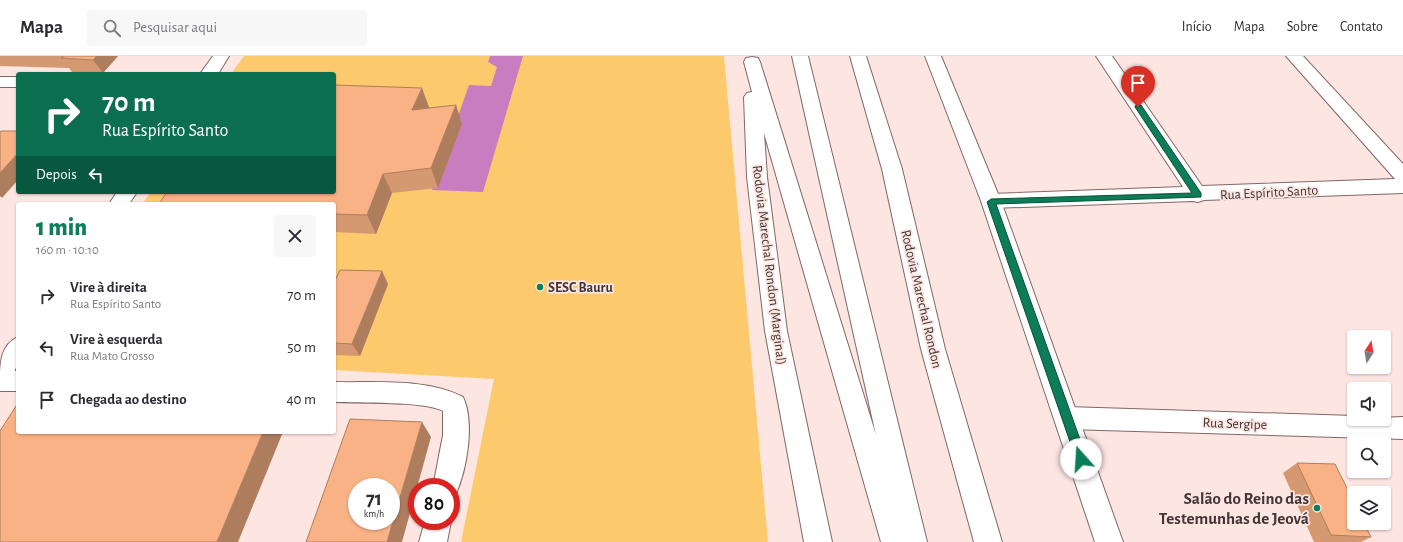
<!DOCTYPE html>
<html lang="pt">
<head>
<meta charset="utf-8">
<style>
  :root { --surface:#fff; --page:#f7f7f7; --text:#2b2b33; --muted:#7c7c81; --line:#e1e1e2; --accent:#0d7c58 }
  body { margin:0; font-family:"Alegreya Sans",sans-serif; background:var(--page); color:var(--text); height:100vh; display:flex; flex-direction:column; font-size:15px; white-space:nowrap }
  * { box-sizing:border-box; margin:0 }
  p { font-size:13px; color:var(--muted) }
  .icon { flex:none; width:22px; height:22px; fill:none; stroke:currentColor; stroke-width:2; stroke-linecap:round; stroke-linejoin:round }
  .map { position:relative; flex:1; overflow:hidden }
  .drawer { position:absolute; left:16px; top:146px; width:320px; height:232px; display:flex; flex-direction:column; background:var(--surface); border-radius:4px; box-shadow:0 1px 3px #0004 }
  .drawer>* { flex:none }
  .hud { position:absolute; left:16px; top:16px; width:320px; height:122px; border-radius:4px; box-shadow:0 1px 3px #0004; background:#0b6e4f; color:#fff; overflow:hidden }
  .needle { width:26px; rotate:12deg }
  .controls { position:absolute; left:1347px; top:274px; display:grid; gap:8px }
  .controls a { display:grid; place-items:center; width:44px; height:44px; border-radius:4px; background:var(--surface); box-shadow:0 1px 3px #0004; font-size:20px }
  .speed { position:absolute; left:348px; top:422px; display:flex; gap:8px; font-size:20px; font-weight:700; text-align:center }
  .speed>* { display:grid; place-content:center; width:52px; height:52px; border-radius:50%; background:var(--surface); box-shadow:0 1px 3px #0004; line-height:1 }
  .speed small { font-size:10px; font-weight:400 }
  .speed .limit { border:6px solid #d22; background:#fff; color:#111 }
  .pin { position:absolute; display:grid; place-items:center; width:34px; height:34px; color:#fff; margin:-41px -17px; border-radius:50% 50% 50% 0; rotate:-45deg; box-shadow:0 0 4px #0007 }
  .pin .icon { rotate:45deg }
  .me { position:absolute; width:44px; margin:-22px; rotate:341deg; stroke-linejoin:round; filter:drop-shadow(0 0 3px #0008) }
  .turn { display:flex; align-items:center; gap:14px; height:84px; padding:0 20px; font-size:18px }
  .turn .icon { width:52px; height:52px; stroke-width:2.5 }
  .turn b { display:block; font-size:28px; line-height:34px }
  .then { display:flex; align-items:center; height:38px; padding:0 20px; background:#0003; gap:8px; font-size:15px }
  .round { display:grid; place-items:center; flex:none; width:42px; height:42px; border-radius:4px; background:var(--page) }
  .head { display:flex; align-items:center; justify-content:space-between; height:68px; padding:0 20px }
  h1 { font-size:24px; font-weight:800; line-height:30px; color:var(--accent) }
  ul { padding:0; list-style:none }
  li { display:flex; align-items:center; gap:12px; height:52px; padding:0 20px }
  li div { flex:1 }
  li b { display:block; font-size:15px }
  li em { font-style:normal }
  header { display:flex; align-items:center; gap:24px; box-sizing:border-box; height:56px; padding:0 20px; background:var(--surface); border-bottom:1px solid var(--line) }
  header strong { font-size:19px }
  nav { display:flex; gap:22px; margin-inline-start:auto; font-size:14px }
  .search { width:280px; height:36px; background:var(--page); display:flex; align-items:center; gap:10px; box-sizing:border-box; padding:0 14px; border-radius:4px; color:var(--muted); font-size:15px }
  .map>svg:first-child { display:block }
  .green { fill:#fcca6d }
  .water { fill:#c87dc0 }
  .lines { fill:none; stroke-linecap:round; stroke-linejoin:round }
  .street-casing { stroke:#806764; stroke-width:2 }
  .secondary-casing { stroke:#806764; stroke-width:2 }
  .highway-casing { stroke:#806764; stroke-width:2 }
  .street { fill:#fff; fill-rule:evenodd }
  .secondary { fill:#fff; fill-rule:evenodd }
  .highway { fill:#fff; fill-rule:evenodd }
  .wall { fill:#d59972 }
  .shaded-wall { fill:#ae7d5d }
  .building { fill:#f8b285; stroke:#ae7d5d; fill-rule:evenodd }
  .route { fill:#0d7c58; stroke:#085139 }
  .poi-dot { fill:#0d7c58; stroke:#fde5e2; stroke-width:1.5 }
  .labels { text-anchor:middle; stroke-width:3.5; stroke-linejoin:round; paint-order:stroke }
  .street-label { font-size:14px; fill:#423635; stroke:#fde5e2 }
  .poi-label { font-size:14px; font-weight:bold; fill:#423635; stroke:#fde5e2; text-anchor:start }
  .near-poi-label { font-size:17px; font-weight:bold; fill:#423635; stroke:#fde5e2; text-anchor:end }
</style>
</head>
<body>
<header>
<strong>Mapa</strong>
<div class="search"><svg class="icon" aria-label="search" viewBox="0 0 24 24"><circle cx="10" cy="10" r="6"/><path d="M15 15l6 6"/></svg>Pesquisar aqui</div>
<nav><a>Início</a><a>Mapa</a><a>Sobre</a><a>Contato</a></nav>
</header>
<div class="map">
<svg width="1403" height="486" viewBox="0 0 1403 486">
  <rect width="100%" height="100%" fill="#fde5e2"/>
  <!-- green -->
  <path class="green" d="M244 0H724L768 486H461L494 323 334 314V148H142L151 136H334V18H231Z"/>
  <!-- water -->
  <path class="water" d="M490 0H523L483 136 432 134 469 29 491 30 497 11 488 6Z"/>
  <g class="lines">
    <defs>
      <g id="street">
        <path d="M1096 0H1112L1202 130 1395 123 1286 0H1303L1403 108V137L1204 144 1198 146 1193 145 991 152 984 150 981 145 984 140 991 138 1183 131Z"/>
        <rect x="0" y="21" width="18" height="10"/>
        <rect x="0" y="315" width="18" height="20"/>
        <path d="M334 326C375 327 426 322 463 341 475 367 467 414 455 440L451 441V431H433L443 379V355C425 345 358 347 334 346Z"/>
        <path d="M1067 351 1354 360V363L1403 361V383L1067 373 1058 370 1055 362 1058 354Z"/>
        <path d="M451 464V465L447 486H419L425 465Z"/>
      </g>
      <g id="secondary">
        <path d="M213 0H229L218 18H200Z"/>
        <path d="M117 136H137L129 148H109Z"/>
        <path d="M18 281C18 300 21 320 0 327 0 308 0 289 18 281Z"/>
      </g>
      <g id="highway">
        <path d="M792 0H808L927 486H881L764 77 767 121 787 275 832 486H804L765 275 747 121 744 41 747 37 752 36 744 6 746 2 752 1 758 2 760 6 876 379Z"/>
        <path d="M850 0H866L902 113 945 293 1002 486H974L921 293 882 113Z"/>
        <path d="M925 0H941L1001 145 1123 486H1095L981 145Z"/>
      </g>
    </defs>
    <!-- street casing -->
    <use href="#street" class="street-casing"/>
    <!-- secondary casing -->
    <use href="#secondary" class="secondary-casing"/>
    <!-- highway casing -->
    <use href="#highway" class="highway-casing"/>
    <!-- street -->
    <use href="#street" class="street"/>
    <!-- secondary -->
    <use href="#secondary" class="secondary"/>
    <!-- highway -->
    <use href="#highway" class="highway"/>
  </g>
  <!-- wall -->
  <g class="wall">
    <path d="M0 0H118L103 17 72 16 69 12 0 10Z"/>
    <path d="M456 49 462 68 438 132 392 137 376 178 334 176V148L429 51 428 52Z"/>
    <path d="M334 227 388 228 360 300 334 299Z"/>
    <path d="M1297 407 1371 481 1361 486H1314L1283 417Z"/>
  </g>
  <!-- shaded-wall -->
  <g class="shaded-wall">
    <path d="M97 0H118L103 17 93 4Z"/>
    <path d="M422 32 429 51 419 73 412 54Z"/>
    <path d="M456 49 462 68 438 132 431 112Z"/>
    <path d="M18 97V124L2 142 0 140V117Z"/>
    <path d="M383 118 392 137 376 178 367 159Z"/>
    <path d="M382 215 388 228 360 300 352 288Z"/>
    <path d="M422 366 431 381 402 486H387Z"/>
    <path d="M263 376H283L238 486H217Z"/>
  </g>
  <!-- building -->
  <g class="building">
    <path d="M64 0H97L93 4 61 2Z"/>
    <path d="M334 29 422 32 412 54 456 49 431 112 383 118 367 159 334 158V148H159L167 136H334Z"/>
    <path d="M1 75H18V97L0 117V76Z"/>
    <path d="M340 214 382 215 352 288 334 287V227Z"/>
    <path d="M18 347V376H263L217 486H0V375Z"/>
    <path d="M350 363 422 366 387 486H306ZM357 431H391V465H357Z"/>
    <path d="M1297 407 1335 408 1354 446V467H1364L1371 481 1331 479Z"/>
  </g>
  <!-- route -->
  <path class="route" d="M1136 49H1141L1201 137V141L996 148 1087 403 1085 407 1081 408 1078 407 1076 403 987 146 991 143 1192 137 1135 51Z"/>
  <!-- markers -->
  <g class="poi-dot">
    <circle cx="540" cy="231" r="4"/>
    <circle cx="1317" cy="452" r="4"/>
  </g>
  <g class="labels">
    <!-- street labels -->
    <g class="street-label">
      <text transform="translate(1269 136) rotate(-3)" y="5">Rua Espírito Santo</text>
      <text transform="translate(770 209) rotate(83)" y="5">Rodovia Marechal Rondon (Marginal)</text>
      <text transform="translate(922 243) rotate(77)" y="5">Rodovia Marechal Rondon</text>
      <text transform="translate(1235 367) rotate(2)" y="5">Rua Sergipe</text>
    </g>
    <!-- poi labels -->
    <g class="poi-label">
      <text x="548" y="236">SESC Bauru</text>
    </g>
    <!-- near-poi labels -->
    <g class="near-poi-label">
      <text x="1309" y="448">Salão do Reino das<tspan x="1309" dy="20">Testemunhas de Jeová</tspan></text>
    </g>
  </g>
</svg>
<div class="controls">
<a><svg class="needle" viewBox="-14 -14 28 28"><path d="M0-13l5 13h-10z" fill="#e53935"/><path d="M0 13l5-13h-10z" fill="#7c7c81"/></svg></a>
<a><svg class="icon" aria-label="sound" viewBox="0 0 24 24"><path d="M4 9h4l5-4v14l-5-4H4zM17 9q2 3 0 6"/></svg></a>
<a><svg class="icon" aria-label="search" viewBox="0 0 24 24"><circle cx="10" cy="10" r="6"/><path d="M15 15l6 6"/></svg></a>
<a><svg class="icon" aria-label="layers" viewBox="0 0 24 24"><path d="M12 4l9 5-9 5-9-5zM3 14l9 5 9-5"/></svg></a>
</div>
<div class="speed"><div>71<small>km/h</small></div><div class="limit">80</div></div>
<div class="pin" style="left:1138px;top:51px;background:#d93025"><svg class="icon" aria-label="arrive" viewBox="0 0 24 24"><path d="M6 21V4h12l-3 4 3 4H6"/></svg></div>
<svg class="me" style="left:1081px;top:403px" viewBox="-20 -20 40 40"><circle r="19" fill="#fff"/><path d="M0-13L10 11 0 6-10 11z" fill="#0d7c58"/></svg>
<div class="hud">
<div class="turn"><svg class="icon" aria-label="right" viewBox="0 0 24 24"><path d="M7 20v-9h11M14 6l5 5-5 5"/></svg><div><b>70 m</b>Rua Espírito Santo</div></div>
<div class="then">Depois<svg class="icon" aria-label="left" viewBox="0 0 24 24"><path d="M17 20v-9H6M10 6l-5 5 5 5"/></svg></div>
</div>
<section class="drawer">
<div class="head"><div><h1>1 min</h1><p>160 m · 10:10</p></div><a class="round"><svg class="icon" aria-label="close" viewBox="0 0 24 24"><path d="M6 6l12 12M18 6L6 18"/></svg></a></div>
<ul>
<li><svg class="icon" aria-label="right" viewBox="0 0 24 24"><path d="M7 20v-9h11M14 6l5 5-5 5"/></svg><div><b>Vire à direita</b><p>Rua Espírito Santo</p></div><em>70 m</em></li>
<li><svg class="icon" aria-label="left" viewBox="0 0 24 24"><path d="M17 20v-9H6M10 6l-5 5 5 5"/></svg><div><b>Vire à esquerda</b><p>Rua Mato Grosso</p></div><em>50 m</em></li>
<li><svg class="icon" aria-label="arrive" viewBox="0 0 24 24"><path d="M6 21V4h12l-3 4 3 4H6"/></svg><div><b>Chegada ao destino</b></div><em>40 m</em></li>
</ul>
</section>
</div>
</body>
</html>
